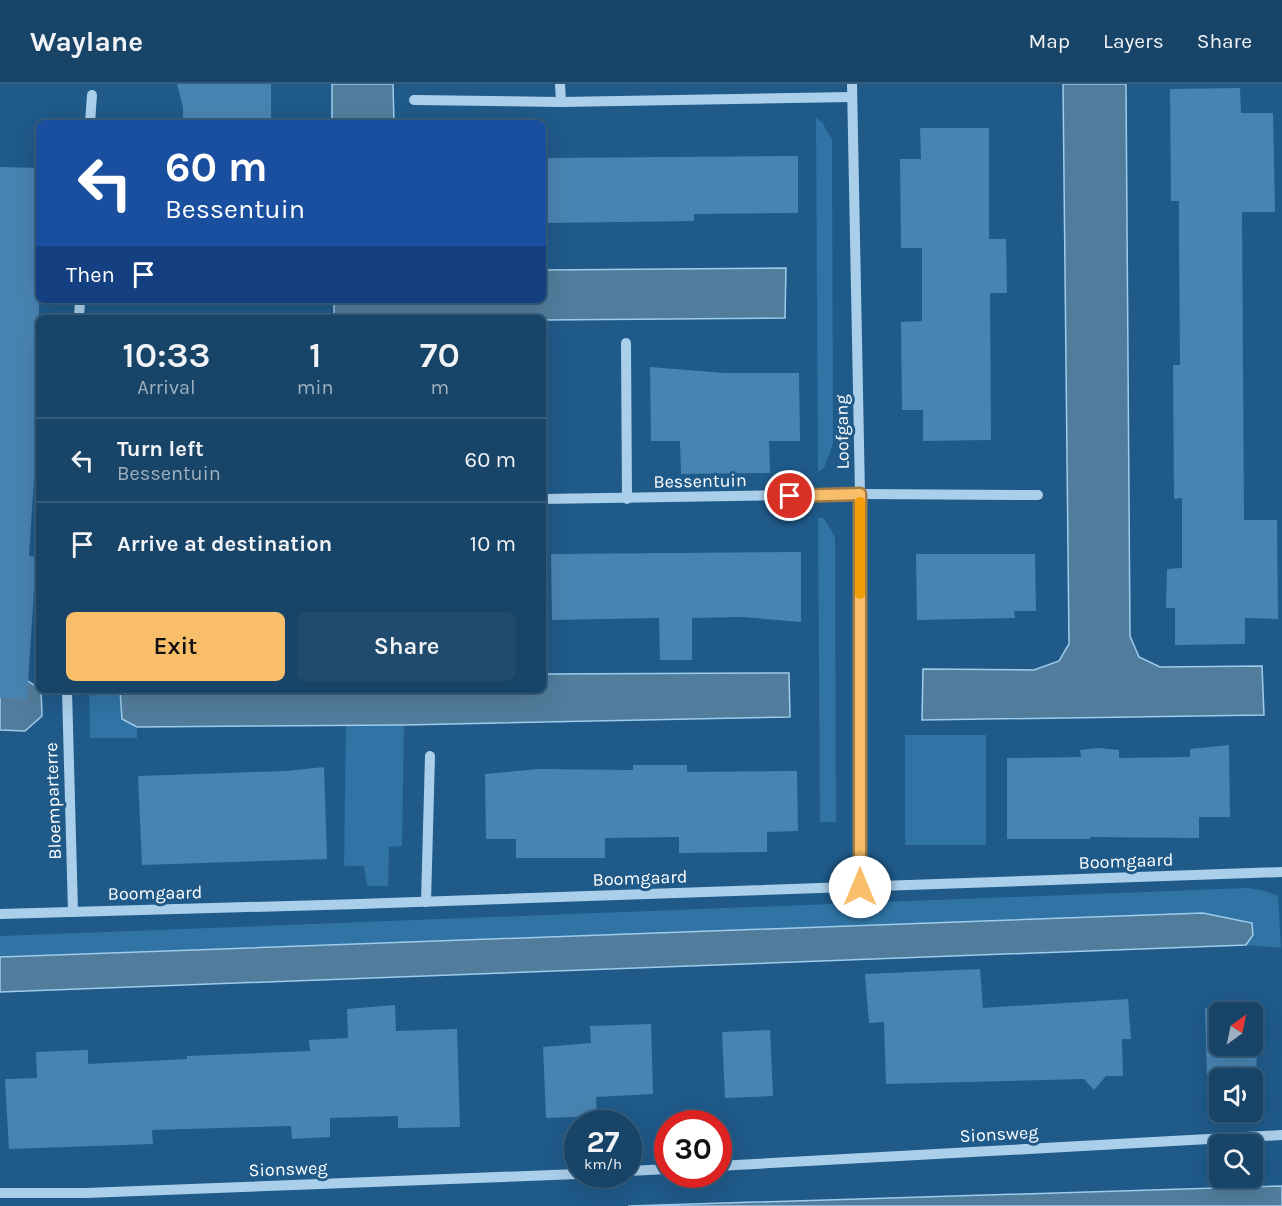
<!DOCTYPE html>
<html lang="en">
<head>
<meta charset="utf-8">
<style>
  :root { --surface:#174467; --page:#204b6d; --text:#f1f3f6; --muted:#9eb0c0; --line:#365c7b; --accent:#f9be6a }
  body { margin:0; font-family:Karla,sans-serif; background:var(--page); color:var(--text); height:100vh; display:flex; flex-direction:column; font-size:22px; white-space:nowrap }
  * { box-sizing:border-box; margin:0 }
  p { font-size:20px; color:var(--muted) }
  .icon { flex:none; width:33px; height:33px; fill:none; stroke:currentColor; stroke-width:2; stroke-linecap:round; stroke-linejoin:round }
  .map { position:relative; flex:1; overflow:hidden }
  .panel { position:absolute; left:36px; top:231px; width:510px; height:378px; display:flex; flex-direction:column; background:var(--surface); border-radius:9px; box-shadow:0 6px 24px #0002,0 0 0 2px var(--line) }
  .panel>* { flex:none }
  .guide { position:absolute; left:36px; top:36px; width:510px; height:183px; border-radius:9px; box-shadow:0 6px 24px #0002,0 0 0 2px var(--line); background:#1a4fa0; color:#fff; overflow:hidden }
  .needle { width:39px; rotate:33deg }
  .controls { position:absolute; left:1209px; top:918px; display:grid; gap:12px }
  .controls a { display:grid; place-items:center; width:54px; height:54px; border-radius:9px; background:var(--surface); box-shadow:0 6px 24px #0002,0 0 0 2px var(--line); font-size:30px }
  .speed { position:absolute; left:564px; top:1026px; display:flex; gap:12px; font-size:30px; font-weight:700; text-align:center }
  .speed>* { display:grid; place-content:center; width:78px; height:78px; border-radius:50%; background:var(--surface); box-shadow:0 6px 24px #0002,0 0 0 2px var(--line); line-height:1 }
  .speed small { font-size:15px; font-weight:400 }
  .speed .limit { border:9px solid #d22; background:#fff; color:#111 }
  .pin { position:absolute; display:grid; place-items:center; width:51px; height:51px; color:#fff; margin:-26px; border:3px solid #fff; border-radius:50%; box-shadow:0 2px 6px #0007 }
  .me { position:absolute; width:66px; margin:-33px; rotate:0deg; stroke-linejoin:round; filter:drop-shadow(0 0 4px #0008) }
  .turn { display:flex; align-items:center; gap:21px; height:126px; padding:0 30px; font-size:27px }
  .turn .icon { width:78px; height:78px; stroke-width:2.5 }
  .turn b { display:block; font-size:42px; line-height:51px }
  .then { display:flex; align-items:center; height:57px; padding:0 30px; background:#0003; gap:12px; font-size:22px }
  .eta { display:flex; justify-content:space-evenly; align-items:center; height:102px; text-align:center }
  .eta b { font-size:36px; font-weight:600; line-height:42px }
  .cta { display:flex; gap:12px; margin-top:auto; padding:12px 30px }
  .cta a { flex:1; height:69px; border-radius:9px; background:var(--accent); color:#111; font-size:24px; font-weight:600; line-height:69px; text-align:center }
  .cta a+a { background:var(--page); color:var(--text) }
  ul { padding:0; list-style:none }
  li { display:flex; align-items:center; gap:18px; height:84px; padding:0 30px; border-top:2px solid var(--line) }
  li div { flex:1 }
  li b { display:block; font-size:22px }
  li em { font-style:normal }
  header { display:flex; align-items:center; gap:36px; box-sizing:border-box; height:84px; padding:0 30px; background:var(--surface); border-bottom:2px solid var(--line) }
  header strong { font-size:28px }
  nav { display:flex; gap:33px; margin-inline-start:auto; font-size:21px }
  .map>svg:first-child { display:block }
  .green { fill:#3073a4 }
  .water { fill:#527c9c; stroke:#9eccec; stroke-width:1.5 }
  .building { fill:#4884b1; fill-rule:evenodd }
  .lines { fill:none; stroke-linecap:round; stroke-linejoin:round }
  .minor { stroke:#aacfeb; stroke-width:10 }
  .route-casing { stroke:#a27c45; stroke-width:15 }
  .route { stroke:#f9be6a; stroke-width:10 }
  .slow { stroke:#f59e0b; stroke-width:10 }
  .labels { text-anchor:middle; stroke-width:6; stroke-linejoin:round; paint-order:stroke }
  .street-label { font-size:18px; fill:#fff; stroke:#1f5a89 }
</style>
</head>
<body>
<header>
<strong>Waylane</strong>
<nav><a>Map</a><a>Layers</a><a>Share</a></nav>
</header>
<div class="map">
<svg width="1282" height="1122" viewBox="0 0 1282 1122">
  <rect width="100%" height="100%" fill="#1f5a89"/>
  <!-- green -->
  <g class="green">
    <path d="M816 34 822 38 832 56 833 360 824 384 818 388Z"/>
    <path d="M818 434H824L835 453 836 738H820Z"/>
    <path d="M89 606H120L122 635 137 643V654H90Z"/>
    <path d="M346 640 404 641 402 762 389 763 388 802H367L364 782H344Z"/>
    <rect x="905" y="651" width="81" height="110"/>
    <path d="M1247 804 1262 806 1278 812 1281 864 1246 861 1253 851 1252 839 1203 829 0 873V852Z"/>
  </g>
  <!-- water -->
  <g class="water">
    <path d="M332 0H393L394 39H332Z"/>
    <path d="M1063 0H1126L1130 552 1139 573 1160 583 1262 582 1264 631 922 636 923 585 1034 586 1059 577 1069 560Z"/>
    <path d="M786 184 785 234 543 236V234H334V216H543V186Z"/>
    <path d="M789 589 790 633 404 641 137 643 122 635 120 606H543V590Z"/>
    <path d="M0 593H22L41 606 42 632 25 647 0 646Z"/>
    <path d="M1203 829 1252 839 1253 851 1246 861 0 908V873Z"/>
    <path d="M1282 1102V1122H628Z"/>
  </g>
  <!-- building -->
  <g class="building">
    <path d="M177 0H271V39H183V23Z"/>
    <path d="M1240 4 1241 29H1273L1275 128H1242L1244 436H1277L1278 535 1245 534V560L1175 561V524H1166L1167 485 1182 484V414L1174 415 1173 281H1180L1179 152V117H1171L1170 5Z"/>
    <path d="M920 44H989V155H1006L1007 209H990L991 356 923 357V326H902L901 238 922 237V164H901L900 75H921Z"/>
    <path d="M798 72V129L694 130V137L548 139 547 74Z"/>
    <path d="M0 83 39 84V315L29 472 36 473 27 615 0 614Z"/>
    <path d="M650 283 724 289H799L800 357H769L770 389 681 390 680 357H651Z"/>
    <path d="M801 468V538L742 533 692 534V576H660L659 534 552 536 551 470Z"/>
    <path d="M916 470H1035L1036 527H1014L1015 534 917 536Z"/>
    <path d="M1229 661 1230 733H1199V754L1090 753V755H1007V674L1081 673 1080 666 1098 664 1119 666V674L1190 673V665Z"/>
    <path d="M633 681H687V688L797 687 798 747 767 748V768L679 769V753L605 754V774H516V755H486L485 690 538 685 633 686Z"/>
    <path d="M324 683 327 775 142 781 138 692 286 687Z"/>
    <path d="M980 885 983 924 1128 915 1131 955H1122L1123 992H1106L1094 1006 1084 995 886 1000 884 938 869 939 865 890Z"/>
    <path d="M395 921 396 947 457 945 460 1043 398 1044V1032L330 1034V1053L292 1055 291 1042 152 1046 153 1060 9 1065 5 995 37 994 36 968 88 966V980L187 975V972L310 967 309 956 348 954 347 925Z"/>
    <path d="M1254 923 1258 942 1256 994H1207L1205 924ZM1220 928H1252V962H1220Z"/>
    <path d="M651 940 653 1010 596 1013 597 1032 546 1034 543 963 591 959 590 942Z"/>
    <path d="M770 946 773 1012 725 1014 722 948Z"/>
  </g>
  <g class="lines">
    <!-- minor -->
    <g class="minor">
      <path d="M560 0 561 18"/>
      <path d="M852 0 860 410V803"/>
      <path d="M414 16 561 18 852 13"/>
      <path d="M90 39 92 11"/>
      <path d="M79 234 80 216"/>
      <path d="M626 259 627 415"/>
      <path d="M543 415 860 410 1038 411"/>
      <path d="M67 606 73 828"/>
      <path d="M426 818 430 672"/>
      <path d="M0 830 359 820 1282 788"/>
      <path d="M718 1082 1282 1051"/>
      <path d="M628 1087 668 1085"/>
      <path d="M0 1109H86L578 1090"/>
    </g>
  </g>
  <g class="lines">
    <defs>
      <path id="route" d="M790 412 860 410V803"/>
    </defs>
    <!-- route casing -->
    <use href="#route" class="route-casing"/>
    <!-- route -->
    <use href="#route" class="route"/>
    <!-- slow -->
    <path class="slow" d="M860 418V510"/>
  </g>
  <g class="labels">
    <!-- street labels -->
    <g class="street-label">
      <text transform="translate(842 348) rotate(-91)" y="6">Loofgang</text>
      <text transform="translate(700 397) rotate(-1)" y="6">Bessentuin</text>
      <text transform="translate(53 717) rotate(-92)" y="6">Bloemparterre</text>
      <text transform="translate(1126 777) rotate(-2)" y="6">Boomgaard</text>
      <text transform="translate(640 794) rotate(-2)" y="6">Boomgaard</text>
      <text transform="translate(155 809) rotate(-1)" y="6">Boomgaard</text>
      <text transform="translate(999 1050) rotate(-3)" y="6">Sionsweg</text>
      <text transform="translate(288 1085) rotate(-2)" y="6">Sionsweg</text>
    </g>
  </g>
</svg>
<div class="controls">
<a><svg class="needle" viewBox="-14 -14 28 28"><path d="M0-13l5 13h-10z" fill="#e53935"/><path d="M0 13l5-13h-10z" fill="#9eb0c0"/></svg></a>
<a><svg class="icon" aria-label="sound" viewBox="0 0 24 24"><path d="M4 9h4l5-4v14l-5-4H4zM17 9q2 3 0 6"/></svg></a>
<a><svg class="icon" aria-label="search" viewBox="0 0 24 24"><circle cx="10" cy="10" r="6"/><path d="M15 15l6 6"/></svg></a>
</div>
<div class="speed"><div>27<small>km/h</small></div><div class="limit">30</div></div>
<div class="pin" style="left:790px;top:412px;background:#d93025"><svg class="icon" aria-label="arrive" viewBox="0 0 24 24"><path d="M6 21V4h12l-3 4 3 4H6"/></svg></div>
<svg class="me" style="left:860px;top:803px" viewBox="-20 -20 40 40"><circle r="19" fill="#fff"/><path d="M0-13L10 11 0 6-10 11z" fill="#f9be6a"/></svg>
<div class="guide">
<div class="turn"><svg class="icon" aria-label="left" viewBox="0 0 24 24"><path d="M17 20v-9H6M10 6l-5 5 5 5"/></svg><div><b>60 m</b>Bessentuin</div></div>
<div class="then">Then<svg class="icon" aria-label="arrive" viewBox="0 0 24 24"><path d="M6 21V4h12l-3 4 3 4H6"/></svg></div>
</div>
<section class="panel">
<div class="eta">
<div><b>10:33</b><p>Arrival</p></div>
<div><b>1</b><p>min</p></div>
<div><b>70</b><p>m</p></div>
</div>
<ul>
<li><svg class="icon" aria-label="left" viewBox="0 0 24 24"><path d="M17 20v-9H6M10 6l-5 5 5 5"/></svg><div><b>Turn left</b><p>Bessentuin</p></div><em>60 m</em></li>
<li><svg class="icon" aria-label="arrive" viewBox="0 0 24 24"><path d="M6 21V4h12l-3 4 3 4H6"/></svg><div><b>Arrive at destination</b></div><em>10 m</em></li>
</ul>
<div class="cta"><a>Exit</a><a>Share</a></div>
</section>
</div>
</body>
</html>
